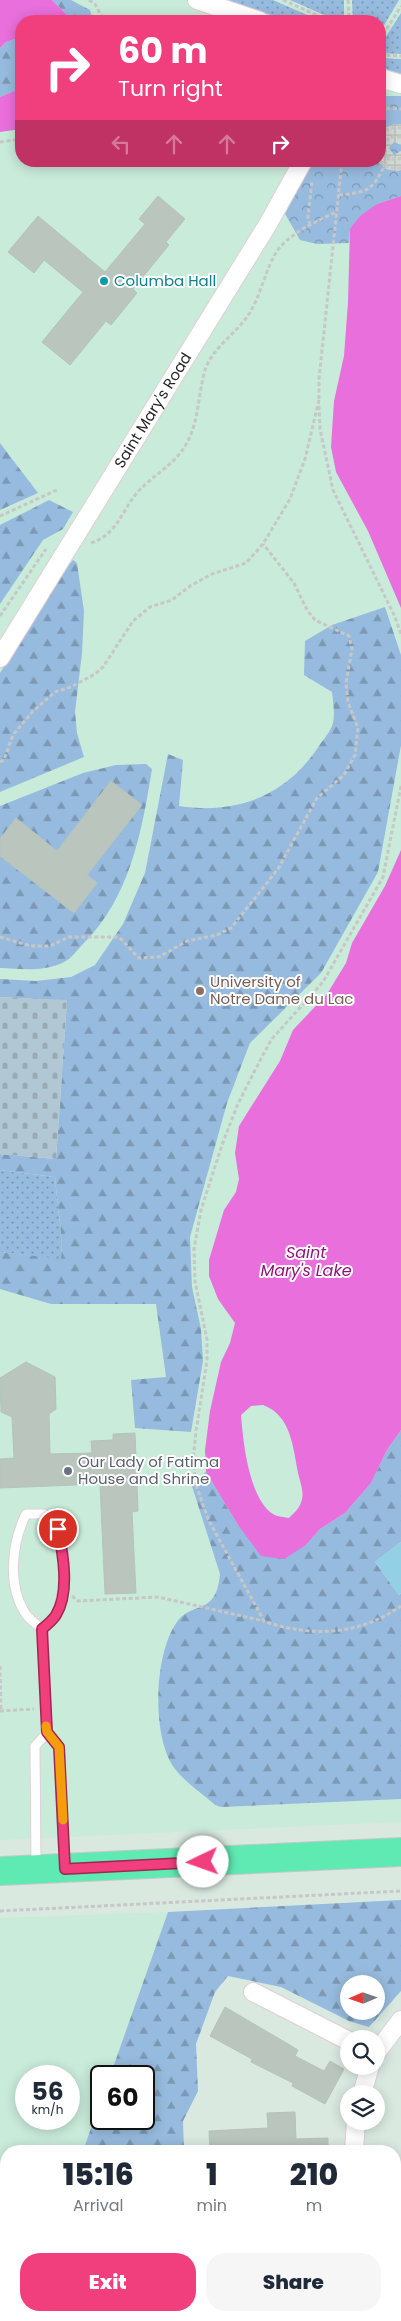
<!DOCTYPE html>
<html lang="en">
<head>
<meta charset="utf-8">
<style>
  :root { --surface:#fff; --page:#f6f6f7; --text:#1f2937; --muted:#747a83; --accent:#f13e7d }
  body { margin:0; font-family:Poppins,sans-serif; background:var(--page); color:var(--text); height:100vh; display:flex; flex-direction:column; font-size:19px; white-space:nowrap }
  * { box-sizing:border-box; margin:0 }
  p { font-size:16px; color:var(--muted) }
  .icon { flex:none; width:28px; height:28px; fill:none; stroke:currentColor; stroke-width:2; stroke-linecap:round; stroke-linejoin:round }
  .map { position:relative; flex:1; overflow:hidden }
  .panel { position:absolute; left:0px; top:2145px; width:401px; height:176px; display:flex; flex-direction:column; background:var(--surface); border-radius:20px 20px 0 0; box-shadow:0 2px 12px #0003 }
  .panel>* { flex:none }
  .guide { position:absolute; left:15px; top:15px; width:371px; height:152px; border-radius:20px; box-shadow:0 2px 12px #0003; background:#f13e7d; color:#fff; overflow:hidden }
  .needle { width:32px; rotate:268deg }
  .buttons { position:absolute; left:340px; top:1975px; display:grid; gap:10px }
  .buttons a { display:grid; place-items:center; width:45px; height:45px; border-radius:50%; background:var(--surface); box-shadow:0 2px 12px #0003; font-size:25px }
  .speed { position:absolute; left:15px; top:2065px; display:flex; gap:10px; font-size:25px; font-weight:700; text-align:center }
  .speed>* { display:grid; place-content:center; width:65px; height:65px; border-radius:50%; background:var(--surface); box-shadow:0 2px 12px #0003; line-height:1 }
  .speed small { font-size:12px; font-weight:400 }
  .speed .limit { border:2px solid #111; border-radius:8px; background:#fff; color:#111 }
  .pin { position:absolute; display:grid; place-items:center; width:42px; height:42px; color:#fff; margin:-21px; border:2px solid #fff; border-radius:50%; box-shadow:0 1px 5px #0007 }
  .me { position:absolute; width:55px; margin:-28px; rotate:267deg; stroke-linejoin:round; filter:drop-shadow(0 0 4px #0008) }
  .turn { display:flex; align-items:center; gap:18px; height:105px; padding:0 20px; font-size:22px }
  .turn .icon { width:65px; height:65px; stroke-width:2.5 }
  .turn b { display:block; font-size:35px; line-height:42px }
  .lanes { display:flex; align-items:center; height:48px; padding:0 20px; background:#0003; justify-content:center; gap:25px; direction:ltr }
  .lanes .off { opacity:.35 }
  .eta { display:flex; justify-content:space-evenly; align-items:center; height:85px; text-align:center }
  .eta b { font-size:30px; font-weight:800; line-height:35px }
  .primary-button { display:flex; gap:10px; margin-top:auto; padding:10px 20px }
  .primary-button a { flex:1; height:58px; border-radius:20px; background:var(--accent); color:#fff; font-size:20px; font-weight:800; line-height:58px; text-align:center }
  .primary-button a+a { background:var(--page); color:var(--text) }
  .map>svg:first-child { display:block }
  .education { fill:#c9ebda; fill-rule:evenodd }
  .grass { fill:url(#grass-dots) }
  .forest { fill:url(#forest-firs); fill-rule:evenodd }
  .cemetery { fill:url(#cemetery-stones) }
  .park { fill:url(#park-crowns) }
  .pitch { fill:#93d0e6 }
  .plaza { fill:url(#plaza-grid) }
  .water { fill:#e86fdc; fill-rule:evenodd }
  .building { fill:#b9c5bd; stroke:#b3c4bb }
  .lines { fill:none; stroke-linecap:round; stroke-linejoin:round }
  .lane-casing { stroke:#e0cfd5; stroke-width:11 }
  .street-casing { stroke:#e0cfd5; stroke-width:20 }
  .primary-casing { stroke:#c7c7c7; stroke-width:30 }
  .path { stroke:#c7c7c7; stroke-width:3; stroke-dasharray:4 2.5; stroke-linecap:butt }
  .lane { stroke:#fff; stroke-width:9 }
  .street { stroke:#fff; stroke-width:18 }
  .primary { stroke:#5eeab2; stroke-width:28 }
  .route-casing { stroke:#9d2851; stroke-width:12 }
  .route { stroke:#f13e7d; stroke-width:9 }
  .slow { stroke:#f59e0b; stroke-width:9 }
  .culture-dot { fill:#0f9aa8; stroke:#fff; stroke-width:2 }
  .education-dot { fill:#8d6e63; stroke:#fff; stroke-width:2 }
  .worship-dot { fill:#6b7280; stroke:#fff; stroke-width:2 }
  .labels { text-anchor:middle; stroke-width:4; stroke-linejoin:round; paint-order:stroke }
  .culture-label { font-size:15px; fill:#0d838f; stroke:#fff; text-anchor:start }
  .street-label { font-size:15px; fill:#272727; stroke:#fff }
  .education-label { font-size:15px; fill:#785e54; stroke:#fff; text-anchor:start }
  .worship-label { font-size:15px; fill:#5b616d; stroke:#fff; text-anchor:start }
  .water-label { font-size:16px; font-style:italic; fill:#901379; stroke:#fff }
</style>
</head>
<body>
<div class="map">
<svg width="401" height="2321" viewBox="0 0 401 2321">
  <defs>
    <pattern id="grass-dots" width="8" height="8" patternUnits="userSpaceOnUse" patternTransform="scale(1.25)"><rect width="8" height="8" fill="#97bbde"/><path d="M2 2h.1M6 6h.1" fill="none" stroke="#7b98b4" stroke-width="1.8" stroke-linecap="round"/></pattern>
    <pattern id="forest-firs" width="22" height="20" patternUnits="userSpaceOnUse" patternTransform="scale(1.25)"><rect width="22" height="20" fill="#97bbde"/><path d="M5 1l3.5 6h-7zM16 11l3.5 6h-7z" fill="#7b98b4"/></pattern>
    <pattern id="cemetery-stones" width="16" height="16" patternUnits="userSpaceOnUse" patternTransform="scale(1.25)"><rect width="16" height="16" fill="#b1c7d3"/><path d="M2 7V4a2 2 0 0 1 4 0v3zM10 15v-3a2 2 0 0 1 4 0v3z" fill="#98abb5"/></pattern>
    <pattern id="park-crowns" width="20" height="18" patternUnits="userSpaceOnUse" patternTransform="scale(1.25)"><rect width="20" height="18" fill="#97bbde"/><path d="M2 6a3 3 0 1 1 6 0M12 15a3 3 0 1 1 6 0" fill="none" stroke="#7b98b4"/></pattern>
    <pattern id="plaza-grid" width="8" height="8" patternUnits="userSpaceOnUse" patternTransform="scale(1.25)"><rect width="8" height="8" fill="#d0dad4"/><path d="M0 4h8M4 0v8" fill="none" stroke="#b3bbb6"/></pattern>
  </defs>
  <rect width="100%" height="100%" fill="#d9e9e0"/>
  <!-- education -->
  <g class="education">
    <path d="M0 0H401V1822L0 1840ZM21 21H380V161H21Z"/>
    <path d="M168 1912 110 2076H101V2100L83 2151H6V2315H27V2321H0V1918ZM26 2076H69V2119H26Z"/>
  </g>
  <!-- grass -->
  <g class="grass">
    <path d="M228 0H273L321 21H288Z"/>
    <path d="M290 0H344V17L337 20 331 18Z"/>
    <path d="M352 0H399L380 32V21H353Z"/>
    <path d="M401 13V54L380 53V46Z"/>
    <path d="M380 58 401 59V74L380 67Z"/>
    <path d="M0 1170 55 1177C57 1205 63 1232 61 1260L0 1252Z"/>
  </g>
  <!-- forest -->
  <g class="forest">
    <path d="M52 0H71L90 10 93 21H73Z"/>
    <path d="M21 37V88L0 97V48L6 42Z"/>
    <path d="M0 443 38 493 0 510Z"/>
    <path d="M49 500 73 512 63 529 43 540 0 604V525Z"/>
    <path d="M73 560 77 563 84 611 82 653 75 712 77 733 84 757 0 792V673L64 570Z"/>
    <path d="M385 607 401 655V745L378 872 321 973 250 1043 227 1103 190 1237 192 1287 201 1329 203 1361 191 1432 135 1428 131 1380 166 1377 156 1304H51L0 1289V1252L61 1259C63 1232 57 1205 55 1177L0 1170V1154L56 1159 67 1001 0 997V979L36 981 71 977 95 965 123 924 145 873 168 754 183 760 179 806C237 815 286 796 319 746 323 740 331 731 333 723 335 714 333 702 332 692L304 675 305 641 332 625Z"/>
    <path d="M146 764 152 769C142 831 130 898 83 944 78 949 71 959 64 962 45 972 21 969 0 968V856L74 913 97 883 87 875 142 805 111 781 57 851 16 818 0 839V806L83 773 116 765Z"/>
    <path d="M401 1430V1542L375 1562 399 1595 401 1593V1799L221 1807 215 1805C203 1794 186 1783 175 1769 151 1738 154 1653 177 1622 193 1600 216 1617 220 1574L191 1483 206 1472 238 1525 306 1545 320 1529 345 1513 371 1483 387 1450Z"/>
    <path d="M401 1900V1991L369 2027 349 2021 281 1987 228 1976 215 1992 196 2044 198 2091 183 2121 184 2151H83L101 2100V2119H144V2076H110L168 1912ZM349 1984H376V2011H349Z"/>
    <rect x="27" y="2315" width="203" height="6"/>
  </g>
  <!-- cemetery -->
  <path class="cemetery" d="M0 997 67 1000 56 1159 0 1154Z"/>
  <!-- park -->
  <path class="park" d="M388 96H401V196L377 204 350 229 349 243 317 244 300 240 284 212 314 161H380V97Z"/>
  <!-- pitch -->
  <path class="pitch" d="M401 1542V1593L399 1595 375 1562Z"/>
  <!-- plaza -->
  <path class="plaza" d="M394 124H401V145L394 142 389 148 394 155 401 151V170L397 171 386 169 377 161H380V130Z"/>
  <!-- water -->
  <g class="water">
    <path d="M0 0H52L73 21H21V37L6 42 0 48Z"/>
    <path d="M21 88V129L0 132V97Z"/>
    <path d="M401 196V608L368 531 336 472 331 447 334 401 344 356 348 302 350 229 360 216 377 204Z"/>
    <path d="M401 850V1430L387 1450 371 1483 345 1513 320 1529 306 1545 284 1559 261 1556 238 1525 206 1472 205 1450 210 1411 221 1362 230 1343 235 1323 218 1299 209 1276V1260L224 1210 236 1192 239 1179 235 1153 239 1126 280 1061 293 1030 327 994 346 963 352 943 385 886ZM263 1405C291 1415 293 1447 298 1473 300 1481 304 1492 302 1499 300 1508 295 1512 289 1518 285 1517 277 1517 273 1514 249 1499 243 1441 241 1415L251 1406Z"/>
  </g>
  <!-- building -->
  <g class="building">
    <path d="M158 196 185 219 166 242 169 245 133 289 137 293 111 325 106 321 70 365 42 342 83 292 44 260 34 273 8 252 38 216 105 272 145 224 139 219Z"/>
    <path d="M111 781 142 805 87 875 97 883 74 913 0 856V839L16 818 57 851Z"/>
    <path d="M26 1362 55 1377 56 1409 49 1414 50 1454 92 1453 91 1441 113 1440V1434L135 1433 138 1511 132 1512 136 1593 105 1594 100 1484 0 1488V1459L14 1458 12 1417 1 1412 0 1378Z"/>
    <path d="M225 2007 283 2041 298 2050 295 2056 324 2071 330 2061 344 2069 325 2104 292 2086 293 2083 251 2062 252 2059 210 2036Z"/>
    <path d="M295 2112 296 2139 328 2138V2151H210L209 2131 268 2128 267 2113Z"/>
  </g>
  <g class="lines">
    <defs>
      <g id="lane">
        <path d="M43 1629C37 1625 29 1619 25 1613 7 1584 12 1543 26 1514H44L58 1529 65 1561 62 1594 57 1614 43 1629 47 1733 59 1747 65 1866"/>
        <path d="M36 1865 35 1746 47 1733"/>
      </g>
      <g id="street">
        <path d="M197 0 260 21"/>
        <path d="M380 78 401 84"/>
        <path id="s1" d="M0 658 268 224 303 161"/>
        <path d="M253 1992 349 2041"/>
        <path d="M376 2053 401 2020"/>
        <path d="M362 2094 370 2066"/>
        <path d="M354 2151 356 2121"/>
        <path d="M395 2301 401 2300"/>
        <path d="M358 2315V2321"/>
      </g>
      <path id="primary" d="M0 1871 401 1852"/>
    </defs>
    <!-- lane casing -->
    <use href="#lane" class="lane-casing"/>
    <!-- street casing -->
    <use href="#street" class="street-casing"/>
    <!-- primary casing -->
    <use href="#primary" class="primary-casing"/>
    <!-- path -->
    <g class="path">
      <path d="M89 0 95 4 104 21"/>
      <path d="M283 0 330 21"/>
      <path d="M348 0 349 21"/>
      <path d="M380 40 401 6"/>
      <path d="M380 55 401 56"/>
      <path d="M380 108 401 109"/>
      <path d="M380 134 390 128H401"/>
      <path d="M401 137H389L383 148 389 158 396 160 401 158"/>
      <path d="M0 142 21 139"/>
      <path d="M380 161 389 168H401"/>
      <path d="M339 195C375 192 372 187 389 158"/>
      <path d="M310 225 308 217 312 181"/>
      <path d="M319 399V379L342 161"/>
      <path d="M319 406 320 429 333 490 395 617 401 634"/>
      <path d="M0 516 59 489"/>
      <path d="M91 543C116 535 121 513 136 494 151 476 175 465 187 443 199 420 198 395 205 370 212 348 237 333 249 314 261 295 265 270 277 251 290 233 317 221 336 212"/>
      <path d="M0 616 46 549"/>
      <path d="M0 762 4 760 13 735 33 711 55 692 71 687 95 674 103 667 133 621 150 607 172 600 190 586 212 574 246 563 263 544 290 499 305 459 319 400"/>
      <path d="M401 786 383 877 323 982 271 1040 254 1072 237 1106 222 1145 201 1210 194 1249 195 1281 207 1340V1361L196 1431 193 1461 196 1485 208 1519 264 1621C311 1638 360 1635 401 1606"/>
      <path d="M0 937 31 946H50L69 937H119L139 958 159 957 187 941 217 935 231 928 278 869 317 798 344 775 355 755 358 728 348 702 346 683 352 649 349 636 315 620 307 610 294 583 263 544"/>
      <path d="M72 1596 78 1601 158 1597 264 1621"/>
      <path d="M0 1666 1 1711"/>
      <path d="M0 1711 34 1709"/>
      <path d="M0 1911 401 1891"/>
    </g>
    <!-- lane -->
    <use href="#lane" class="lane"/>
    <!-- street -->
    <use href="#street" class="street"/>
    <!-- primary -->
    <use href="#primary" class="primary"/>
  </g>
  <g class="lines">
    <defs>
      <path id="route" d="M58 1529C63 1554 70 1592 56 1615 53 1620 47 1625 42 1629L47 1732 59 1747 65 1869 203 1862"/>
    </defs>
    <!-- route casing -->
    <use href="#route" class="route-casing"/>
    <!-- route -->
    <use href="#route" class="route"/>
    <!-- slow -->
    <path class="slow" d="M46 1726 47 1732 59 1747 63 1820"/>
  </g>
  <!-- markers -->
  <circle class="culture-dot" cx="104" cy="281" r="5"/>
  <circle class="education-dot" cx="200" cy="991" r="5"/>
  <circle class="worship-dot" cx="68" cy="1471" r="5"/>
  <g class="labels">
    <!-- culture labels -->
    <g class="culture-label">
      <text x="114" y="286">Columba Hall</text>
    </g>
    <!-- street labels -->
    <g class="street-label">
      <text dy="5" stroke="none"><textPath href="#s1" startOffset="291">Saint Mary's Road</textPath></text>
    </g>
    <!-- education labels -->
    <g class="education-label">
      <text x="210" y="987">University of<tspan x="210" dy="17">Notre Dame du Lac</tspan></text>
    </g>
    <!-- worship labels -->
    <g class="worship-label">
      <text x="78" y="1467">Our Lady of Fatima<tspan x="78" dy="17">House and Shrine</tspan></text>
    </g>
    <!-- water labels -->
    <g class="water-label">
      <text x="306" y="1258">Saint<tspan x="306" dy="18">Mary's Lake</tspan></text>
    </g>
  </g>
</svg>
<div class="buttons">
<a><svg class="needle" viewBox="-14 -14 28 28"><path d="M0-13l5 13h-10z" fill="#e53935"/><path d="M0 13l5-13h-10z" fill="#747a83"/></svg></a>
<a><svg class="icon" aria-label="search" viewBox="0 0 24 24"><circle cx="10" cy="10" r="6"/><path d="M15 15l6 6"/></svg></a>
<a><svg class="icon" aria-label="layers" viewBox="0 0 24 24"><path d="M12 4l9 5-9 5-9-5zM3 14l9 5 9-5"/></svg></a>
</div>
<div class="speed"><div>56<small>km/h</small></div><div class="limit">60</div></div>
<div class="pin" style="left:58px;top:1529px;background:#d93025"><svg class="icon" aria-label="arrive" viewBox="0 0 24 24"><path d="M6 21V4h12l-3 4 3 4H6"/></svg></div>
<svg class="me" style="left:203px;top:1862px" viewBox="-20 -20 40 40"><circle r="19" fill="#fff"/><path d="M0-13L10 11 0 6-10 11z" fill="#f13e7d"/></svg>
<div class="guide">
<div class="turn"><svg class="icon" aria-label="right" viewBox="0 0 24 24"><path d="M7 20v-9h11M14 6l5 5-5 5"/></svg><div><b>60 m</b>Turn right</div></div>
<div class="lanes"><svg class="icon off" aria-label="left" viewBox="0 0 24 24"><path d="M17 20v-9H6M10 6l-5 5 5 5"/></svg><svg class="icon off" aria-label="ahead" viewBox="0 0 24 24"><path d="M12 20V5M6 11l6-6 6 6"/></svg><svg class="icon off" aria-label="ahead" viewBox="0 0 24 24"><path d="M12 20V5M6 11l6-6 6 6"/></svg><svg class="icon" aria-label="right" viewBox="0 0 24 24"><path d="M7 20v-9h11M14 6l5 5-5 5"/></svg></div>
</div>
<section class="panel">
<div class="eta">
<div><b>15:16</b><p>Arrival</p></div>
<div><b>1</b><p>min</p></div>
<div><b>210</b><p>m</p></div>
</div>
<div class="primary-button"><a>Exit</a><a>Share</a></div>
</section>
</div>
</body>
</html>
